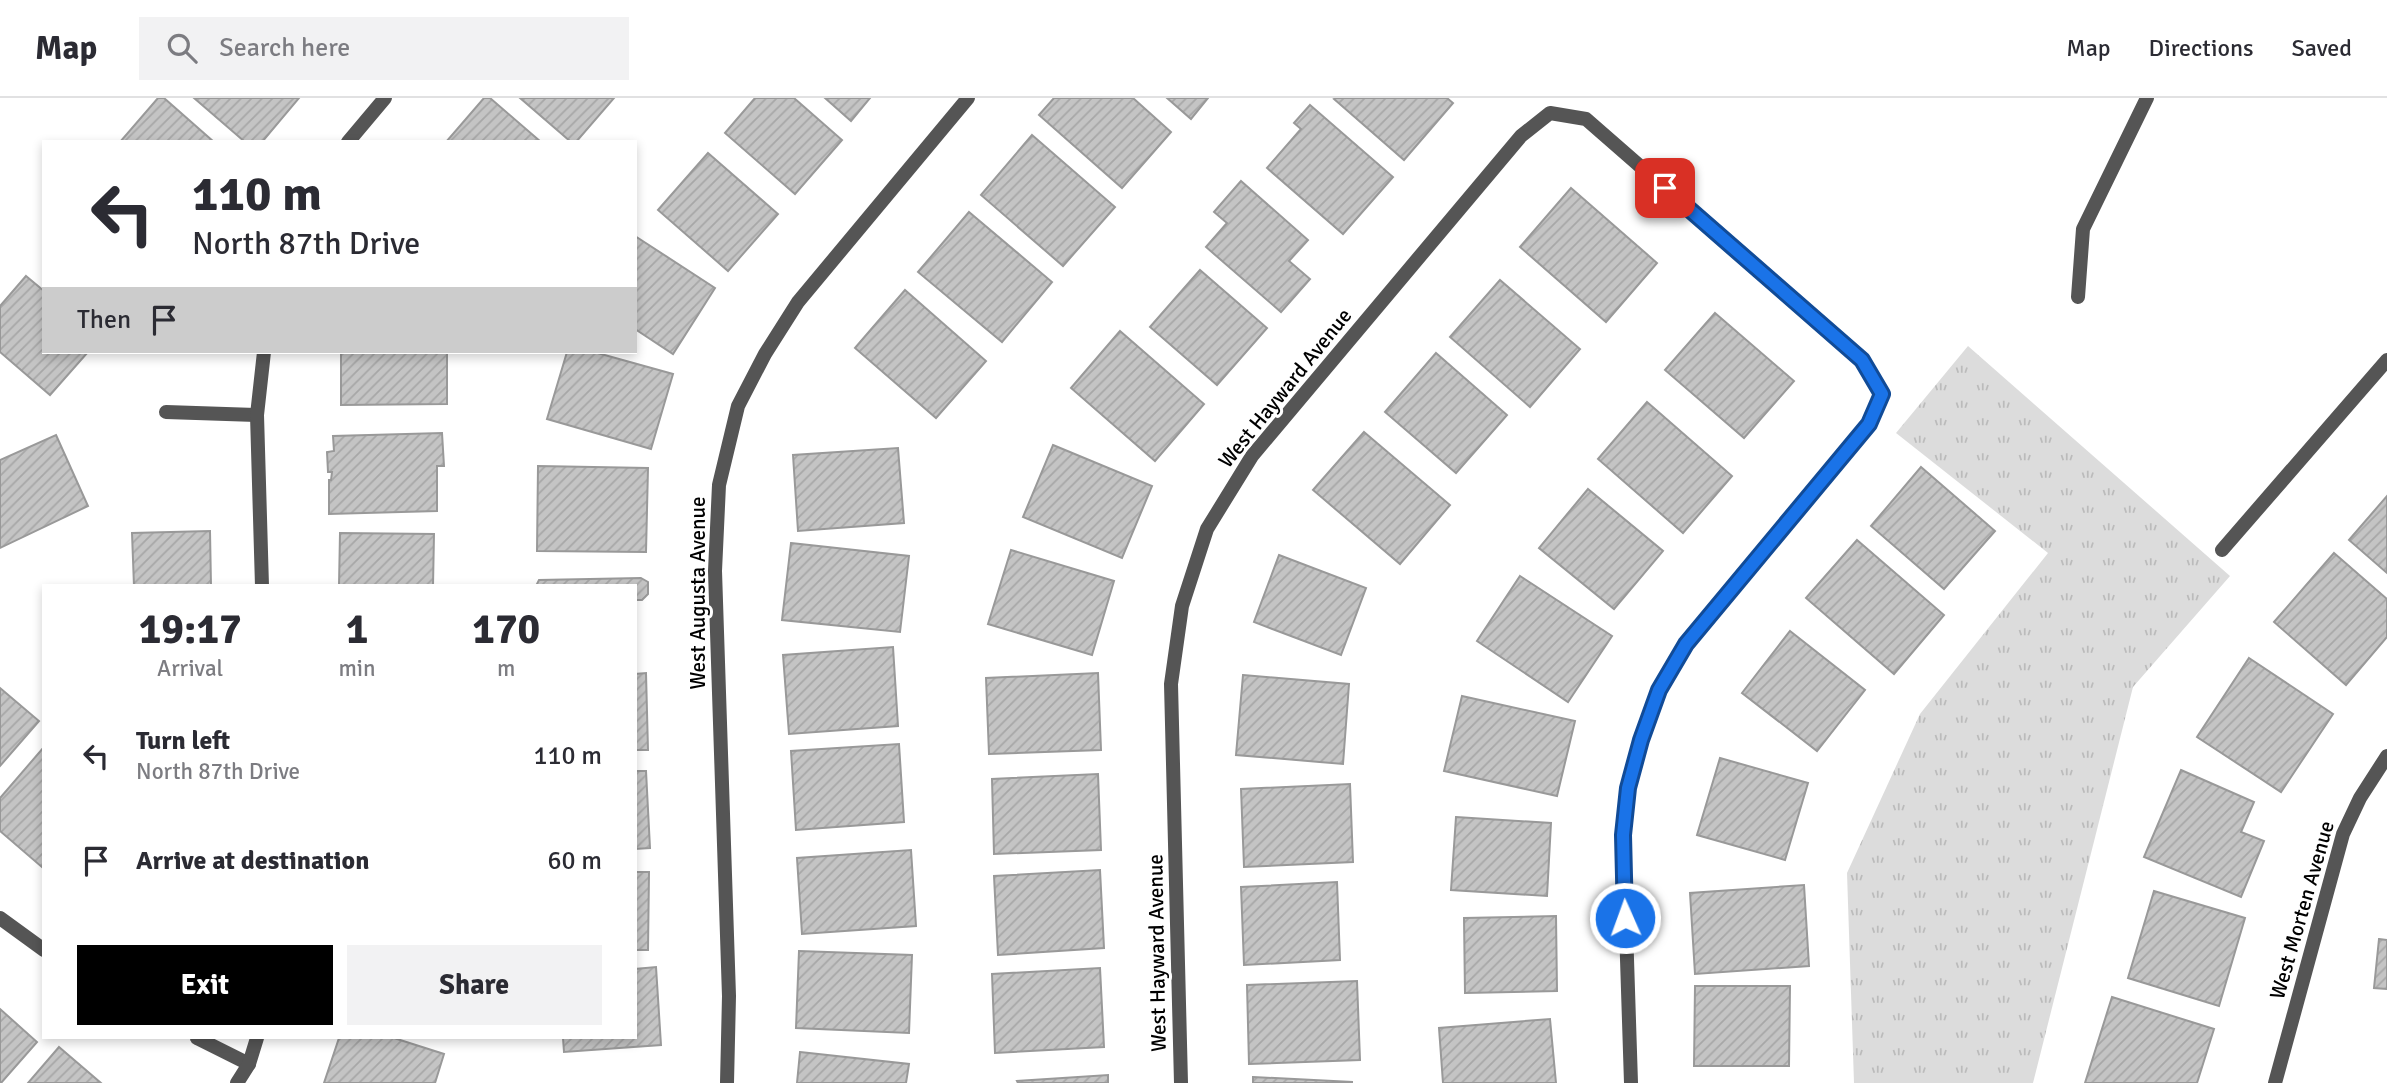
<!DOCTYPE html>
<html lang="en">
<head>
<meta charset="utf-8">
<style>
  :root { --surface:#fff; --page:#f2f2f3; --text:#2b2b33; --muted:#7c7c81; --line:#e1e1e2; --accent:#000 }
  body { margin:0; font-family:Signika,sans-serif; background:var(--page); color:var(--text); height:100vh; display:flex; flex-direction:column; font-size:26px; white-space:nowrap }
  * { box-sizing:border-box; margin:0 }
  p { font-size:23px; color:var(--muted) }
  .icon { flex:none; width:38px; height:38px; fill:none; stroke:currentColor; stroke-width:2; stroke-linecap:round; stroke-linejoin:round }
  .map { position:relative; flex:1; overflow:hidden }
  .panel { position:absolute; left:42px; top:486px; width:595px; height:455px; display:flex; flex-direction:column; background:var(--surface); border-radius:0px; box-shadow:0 4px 10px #0003 }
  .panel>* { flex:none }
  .hud { position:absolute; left:42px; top:42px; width:595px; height:214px; border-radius:0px; box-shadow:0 4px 10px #0003; background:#fff; color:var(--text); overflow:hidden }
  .pin { position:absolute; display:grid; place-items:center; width:60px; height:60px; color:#fff; margin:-30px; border-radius:14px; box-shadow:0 4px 10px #0006 }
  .me { position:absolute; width:77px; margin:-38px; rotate:358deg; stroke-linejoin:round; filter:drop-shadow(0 0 5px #0008) }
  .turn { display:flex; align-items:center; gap:24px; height:147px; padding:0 35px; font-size:32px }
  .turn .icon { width:91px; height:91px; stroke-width:2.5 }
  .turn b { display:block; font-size:49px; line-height:60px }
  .then { display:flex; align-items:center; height:66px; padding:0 35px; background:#0003; gap:14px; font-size:26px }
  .eta { display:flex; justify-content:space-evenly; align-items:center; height:119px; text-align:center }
  .eta b { font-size:42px; font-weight:700; line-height:49px }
  .action { display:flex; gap:14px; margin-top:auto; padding:14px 35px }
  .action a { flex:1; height:80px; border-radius:0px; background:var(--accent); color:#fff; font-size:28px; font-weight:700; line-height:80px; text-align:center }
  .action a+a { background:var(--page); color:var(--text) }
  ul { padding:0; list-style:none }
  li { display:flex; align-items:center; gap:21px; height:105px; padding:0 35px }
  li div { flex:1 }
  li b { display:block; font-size:26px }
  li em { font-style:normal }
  header { display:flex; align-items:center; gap:42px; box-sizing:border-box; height:98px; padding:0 35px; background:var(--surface); border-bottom:2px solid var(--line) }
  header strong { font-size:33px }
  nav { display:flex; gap:38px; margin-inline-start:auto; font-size:24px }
  .search { width:490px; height:63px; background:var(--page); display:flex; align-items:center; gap:18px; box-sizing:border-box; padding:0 24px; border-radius:0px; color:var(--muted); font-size:26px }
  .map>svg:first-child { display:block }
  .park { fill:url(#park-tufts) }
  .building { fill:url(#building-hatch); stroke:#999; stroke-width:2 }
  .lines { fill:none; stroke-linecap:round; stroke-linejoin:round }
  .service { stroke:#555; stroke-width:14 }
  .minor { stroke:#555; stroke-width:14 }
  .route-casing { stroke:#114b97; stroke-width:18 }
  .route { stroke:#1a73e8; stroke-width:12 }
  .labels { text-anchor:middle; stroke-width:6; stroke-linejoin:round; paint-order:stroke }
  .street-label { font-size:21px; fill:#000; stroke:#fff }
</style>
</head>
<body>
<header>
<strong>Map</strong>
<div class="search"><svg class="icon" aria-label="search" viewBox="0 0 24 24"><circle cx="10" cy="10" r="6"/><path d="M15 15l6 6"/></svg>Search here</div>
<nav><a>Map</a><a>Directions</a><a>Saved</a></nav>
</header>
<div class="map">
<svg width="2387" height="985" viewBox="0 0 2387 985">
  <defs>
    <pattern id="park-tufts" width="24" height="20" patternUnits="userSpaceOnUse" patternTransform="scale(1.75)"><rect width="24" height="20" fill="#dcdcdc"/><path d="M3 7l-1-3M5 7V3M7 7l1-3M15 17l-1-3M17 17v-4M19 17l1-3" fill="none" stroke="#bbb"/></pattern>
    <pattern id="building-hatch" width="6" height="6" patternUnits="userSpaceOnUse" patternTransform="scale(1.75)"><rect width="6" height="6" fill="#c4c4c4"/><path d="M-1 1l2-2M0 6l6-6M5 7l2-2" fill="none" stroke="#a7a7a7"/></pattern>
  </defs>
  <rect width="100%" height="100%" fill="#fff"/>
  <!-- park -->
  <path class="park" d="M1968 248 2230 478 2133 589 2033 985H1854L1847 775 1920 616 2048 455 1896 335Z"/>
  <!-- building -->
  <g class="building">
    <path d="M158 0H164L214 44H120Z"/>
    <path d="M194 0H299L262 44H245Z"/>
    <path d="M484 0H490L541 44H446Z"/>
    <path d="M520 0H614L576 44H571Z"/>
    <path d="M755 0H794L842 42 795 96 725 35Z"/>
    <path d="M825 0H870L851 23Z"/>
    <path d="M1054 0H1133L1171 34 1122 90 1039 17Z"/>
    <path d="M1167 0H1208L1191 21Z"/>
    <path d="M1336 0H1447L1453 5 1404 62 1334 1Z"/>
    <path d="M1310 7 1393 79 1343 136 1267 70 1301 31 1294 25Z"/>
    <path d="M1032 37 1115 109 1063 168 981 97Z"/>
    <path d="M708 55 778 116 728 173 658 112Z"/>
    <path d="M1241 83 1308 142 1289 163 1310 181 1281 214 1206 149 1227 125 1214 114Z"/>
    <path d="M1571 90 1657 165 1606 224 1520 149Z"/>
    <path d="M969 114 1052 184 1002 244 918 174Z"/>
    <path d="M635 138 715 190 673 256 635 231Z"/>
    <path d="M1200 172 1267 230 1217 287 1150 229Z"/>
    <path d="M26 178 44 193V254H88L50 297 0 254V208Z"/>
    <path d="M1500 182 1580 251 1530 309 1450 239Z"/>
    <path d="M905 192 986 263 936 320 855 250Z"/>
    <path d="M1715 215 1794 283 1744 340 1665 272Z"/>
    <path d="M1120 233 1204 306 1155 363 1071 290Z"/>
    <path d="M341 254H447V306L341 307Z"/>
    <path d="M567 254H594L673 276 651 351 547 321Z"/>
    <path d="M1436 255 1507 317 1456 375 1385 314Z"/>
    <path d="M1647 304 1732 378 1683 435 1598 361Z"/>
    <path d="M1364 334 1450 407 1400 466 1313 392Z"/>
    <path d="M442 335 444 368H437V413L329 416V382H331L332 374H328L327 354 334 353 333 338Z"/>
    <path d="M56 337 88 408 0 450V362Z"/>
    <path d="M1053 347 1152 388 1122 460 1023 419Z"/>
    <path d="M898 350 904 425 798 433 793 357Z"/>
    <path d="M538 368 648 370 646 454 537 453Z"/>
    <path d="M1921 369 1995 433 1944 491 1871 428Z"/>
    <path d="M1588 391 1663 453 1614 511 1539 450Z"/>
    <path d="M2387 398V475L2349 442Z"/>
    <path d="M210 433 211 488H134L132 435Z"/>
    <path d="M340 435 434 436 433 488H339Z"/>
    <path d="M1857 442 1944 517 1894 576 1806 500Z"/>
    <path d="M791 445 909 458 900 534 782 522Z"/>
    <path d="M1011 452 1114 483 1092 557 988 526Z"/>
    <path d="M2334 455 2387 501V539L2346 587 2274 524Z"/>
    <path d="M1279 457 1366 490 1341 557 1254 524Z"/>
    <path d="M1520 478 1612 538 1568 604 1477 543Z"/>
    <path d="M641 480 648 484V496L642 502H635V488H536L539 482Z"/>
    <path d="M1790 533 1865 592 1817 653 1742 595Z"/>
    <path d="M893 549 898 628 789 636 783 557Z"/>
    <path d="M2249 560 2333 616 2281 694 2197 639Z"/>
    <path d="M646 575 648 652H635V576Z"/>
    <path d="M1098 575 1101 652 989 656 986 580Z"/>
    <path d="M1243 577 1349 586 1343 666 1236 657Z"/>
    <path d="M0 590 39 623 0 668Z"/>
    <path d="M1462 598 1575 623 1557 698 1444 673Z"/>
    <path d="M899 646 904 724 796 732 791 653Z"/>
    <path d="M44 649V769L43 770 0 733V700Z"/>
    <path d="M1720 660 1808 685 1785 762 1697 737Z"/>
    <path d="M2181 672 2254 704 2241 734 2264 743 2241 799 2144 759Z"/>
    <path d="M635 673H646L650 750 635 751Z"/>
    <path d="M1098 676 1101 752 994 756 992 681Z"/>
    <path d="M1350 686 1353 764 1244 769 1241 691Z"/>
    <path d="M1456 719 1551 725 1547 798 1451 792Z"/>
    <path d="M911 752 916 828 802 836 797 760Z"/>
    <path d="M1100 772 1104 850 998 857 994 778Z"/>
    <path d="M635 774H649L648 852H635Z"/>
    <path d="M1337 784 1340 862 1244 867 1241 789Z"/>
    <path d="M1804 787 1809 868 1695 876 1690 795Z"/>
    <path d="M2154 793 2245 820 2219 908 2128 880Z"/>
    <path d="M1556 818 1557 893 1465 895 1464 820Z"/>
    <path d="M2379 841 2387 842V891L2374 890Z"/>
    <path d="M799 853 912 857 909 935 796 930Z"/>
    <path d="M656 869 661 947 564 954 563 940H635V871Z"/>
    <path d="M1100 870 1104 949 995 955 992 876Z"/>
    <path d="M1357 883 1360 962 1249 966 1247 887Z"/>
    <path d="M1695 888H1790L1789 968H1694Z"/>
    <path d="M2112 899 2214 931 2197 985H2085Z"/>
    <path d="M0 911 37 944 1 985H0Z"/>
    <path d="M1550 921 1556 985H1443L1439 930Z"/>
    <path d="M339 940H394L444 956 435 985H324Z"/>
    <path d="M59 949 101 985H28Z"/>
    <path d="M800 954 909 966 906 985H797Z"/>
    <path d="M1108 977V985H1018L1017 983Z"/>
    <path d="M1253 979 1352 984V985H1253Z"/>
  </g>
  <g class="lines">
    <!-- service -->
    <path class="service" d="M2222 452 2387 262"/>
    <!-- minor -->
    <g class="minor">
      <path d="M348 44 385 0"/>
      <path d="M2078 199 2083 131 2147 0"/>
      <path d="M166 314 257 317"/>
      <path d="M262 488 257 317 264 254"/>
      <path d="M0 820 44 852"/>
      <path d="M197 940 249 966"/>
      <path d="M237 985 249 966 257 940"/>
      <path d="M727 985 729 898 715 473 719 387 738 308 765 256 798 204 968 0"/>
      <path d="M1181 985 1171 586 1182 508 1207 431 1252 358 1521 38 1550 15 1586 21 1862 262 1882 296 1869 326 1686 546 1659 591 1641 643 1628 690 1623 737 1631 985"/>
      <path d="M2275 985 2343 736 2360 700 2387 658"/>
    </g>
  </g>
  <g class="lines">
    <defs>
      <path id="route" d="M1625 820 1623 737 1628 690 1641 642 1659 592 1686 546 1869 326 1882 296 1862 262 1665 90"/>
    </defs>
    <!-- route casing -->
    <use href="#route" class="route-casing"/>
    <!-- route -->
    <use href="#route" class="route"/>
  </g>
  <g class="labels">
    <!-- street labels -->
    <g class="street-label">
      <text transform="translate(1285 290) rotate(-51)" y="7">West Hayward Avenue</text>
      <text transform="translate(698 495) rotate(-90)" y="7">West Augusta Avenue</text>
      <text transform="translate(2302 812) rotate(-74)" y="7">West Morten Avenue</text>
      <text transform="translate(1157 855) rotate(-91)" y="7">West Hayward Avenue</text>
    </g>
  </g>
</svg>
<div class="pin" style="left:1665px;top:90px;background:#d93025"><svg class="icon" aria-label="arrive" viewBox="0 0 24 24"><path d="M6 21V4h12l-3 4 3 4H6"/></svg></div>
<svg class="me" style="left:1625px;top:820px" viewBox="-20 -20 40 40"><circle r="17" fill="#1a73e8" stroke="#fff" stroke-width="3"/><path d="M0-11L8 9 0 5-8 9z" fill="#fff"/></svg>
<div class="hud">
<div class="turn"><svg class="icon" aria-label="left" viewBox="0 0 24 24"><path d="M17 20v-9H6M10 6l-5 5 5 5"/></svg><div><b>110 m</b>North 87th Drive</div></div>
<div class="then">Then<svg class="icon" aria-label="arrive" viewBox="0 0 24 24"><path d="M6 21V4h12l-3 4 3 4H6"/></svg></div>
</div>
<section class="panel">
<div class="eta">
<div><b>19:17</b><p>Arrival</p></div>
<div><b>1</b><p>min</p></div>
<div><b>170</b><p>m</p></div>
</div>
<ul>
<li><svg class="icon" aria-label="left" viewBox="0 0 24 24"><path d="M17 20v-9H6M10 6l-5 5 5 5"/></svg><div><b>Turn left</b><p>North 87th Drive</p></div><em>110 m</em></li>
<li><svg class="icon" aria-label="arrive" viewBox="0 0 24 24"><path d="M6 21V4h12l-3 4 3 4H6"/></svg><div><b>Arrive at destination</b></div><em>60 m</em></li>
</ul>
<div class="action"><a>Exit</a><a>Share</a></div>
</section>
</div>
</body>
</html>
